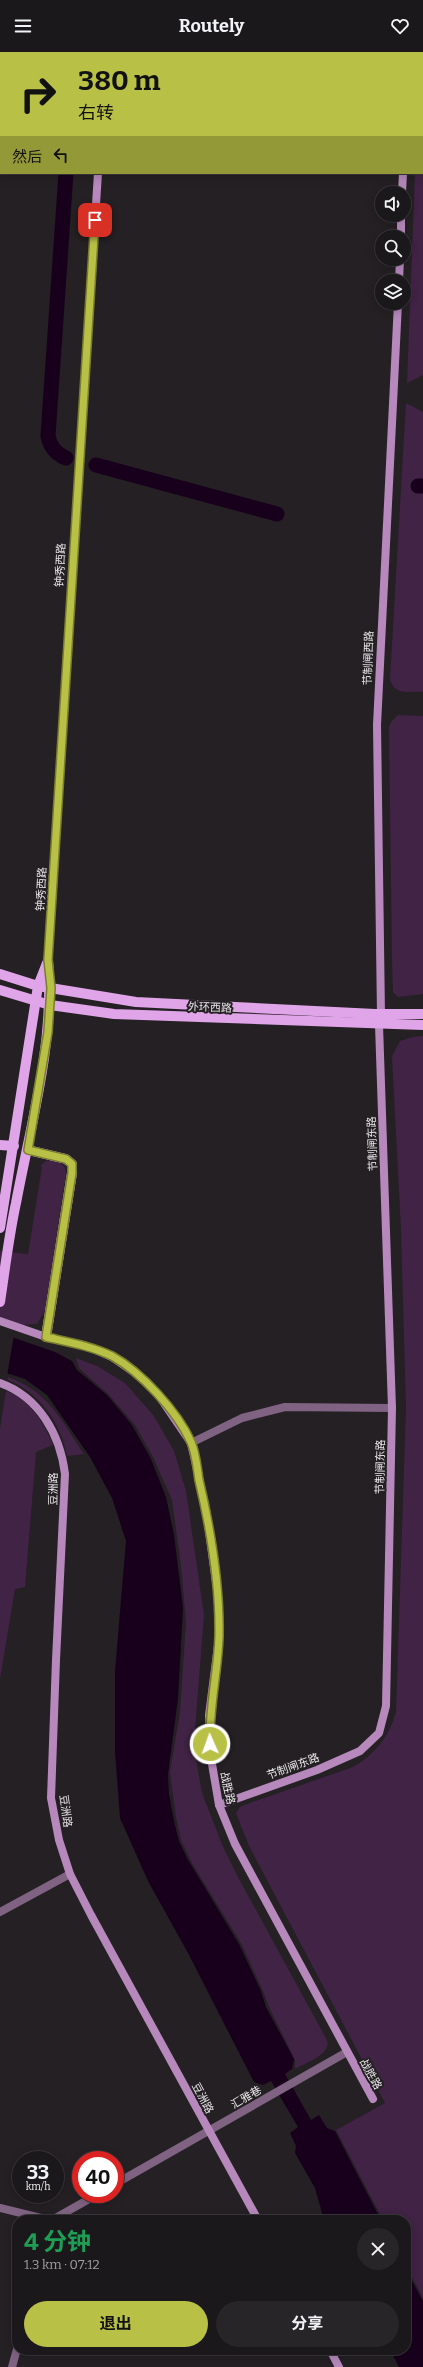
<!DOCTYPE html>
<html lang="zh">
<head>
<meta charset="utf-8">
<style>
  :root { --surface:#1b181b; --page:#282528; --text:#f1f3f6; --muted:#a0a0a3; --line:#39373a; --accent:#b9c046 }
  body { margin:0; font-family:Bitter,"Noto Sans SC",serif; background:var(--page); color:var(--text); height:100vh; display:flex; flex-direction:column; font-size:15px; white-space:nowrap }
  * { box-sizing:border-box; margin:0 }
  p { font-size:13px; color:var(--muted) }
  .icon { flex:none; width:22px; height:22px; fill:none; stroke:currentColor; stroke-width:2; stroke-linecap:round; stroke-linejoin:round }
  .map { position:relative; flex:1; overflow:hidden }
  .side { position:absolute; left:12px; top:2163px; width:399px; height:140px; display:flex; flex-direction:column; background:var(--surface); border-radius:16px; box-shadow:0 2px 10px #0003,0 0 0 1px var(--line) }
  .side>* { flex:none }
  .guide { position:absolute; left:0px; top:0px; width:423px; height:122px; box-shadow:0 2px 10px #0003,0 0 0 1px var(--line); background:#b9c046; color:#111; overflow:hidden }
  .tools { position:absolute; left:375px; top:134px; display:grid; gap:8px }
  .tools a { display:grid; place-items:center; width:36px; height:36px; border-radius:50%; background:var(--surface); box-shadow:0 2px 10px #0003,0 0 0 1px var(--line); font-size:20px }
  .speed { position:absolute; left:12px; top:2099px; display:flex; gap:8px; font-size:20px; font-weight:700; text-align:center }
  .speed>* { display:grid; place-content:center; width:52px; height:52px; border-radius:50%; background:var(--surface); box-shadow:0 2px 10px #0003,0 0 0 1px var(--line); line-height:1 }
  .speed small { font-size:10px; font-weight:400 }
  .speed .limit { border:6px solid #d22; background:#fff; color:#111 }
  .pin { position:absolute; display:grid; place-items:center; width:34px; height:34px; color:#fff; margin:-17px; border-radius:8px; box-shadow:0 2px 6px #0006 }
  .me { position:absolute; width:44px; margin:-22px; rotate:358deg; stroke-linejoin:round; filter:drop-shadow(0 0 3px #0008) }
  .turn { display:flex; align-items:center; gap:14px; height:84px; padding:0 12px; font-size:18px }
  .turn .icon { width:52px; height:52px; stroke-width:2.5 }
  .turn b { display:block; font-size:28px; line-height:34px }
  .then { display:flex; align-items:center; height:38px; padding:0 12px; background:#0003; gap:8px; font-size:15px }
  .round { display:grid; place-items:center; flex:none; width:42px; height:42px; border-radius:21px; background:var(--page) }
  .summary { display:flex; align-items:center; justify-content:space-between; height:68px; padding:0 12px }
  h1 { font-size:24px; font-weight:700; line-height:30px; color:#1e9e55 }
  .primary-button { display:flex; gap:8px; margin-top:auto; padding:8px 12px }
  .primary-button a { flex:1; height:46px; border-radius:24px; background:var(--accent); color:#111; font-size:16px; font-weight:700; line-height:46px; text-align:center }
  .primary-button a+a { background:var(--page); color:var(--text) }
  header { display:flex; justify-content:space-between; align-items:center; height:52px; padding:0 12px; background:var(--surface); font-size:18px; font-weight:700 }
  .map>svg:first-child { display:block }
  .green { fill:#412345 }
  .water { fill:#18001c }
  .pier { fill:#242024 }
  .lines { fill:none; stroke-linecap:round; stroke-linejoin:round }
  .river { stroke:#18001c; stroke-width:15 }
  .street { stroke:#806383; stroke-width:8 }
  .secondary { stroke:#b688bc; stroke-width:8 }
  .primary { stroke:#e0a5e8; stroke-width:10 }
  .route-casing { stroke:#787d2e; stroke-width:10 }
  .route { stroke:#b9c046; stroke-width:7 }
  .labels { text-anchor:middle; stroke-width:4; stroke-linejoin:round; paint-order:stroke }
  .street-label { font-size:11px; fill:#e8e6e8; stroke:#242024 }
</style>
</head>
<body>
<header><svg class="icon" aria-label="menu" viewBox="0 0 24 24"><path d="M4 6h16M4 12h16M4 18h16"/></svg>Routely<svg class="icon" aria-label="heart" viewBox="0 0 24 24"><path d="M12 20l-8-8c-3-5 5-10 8-4 3-6 11-1 8 4z"/></svg></header>
<div class="map">
<svg width="423" height="2315" viewBox="0 0 423 2315">
  <rect width="100%" height="100%" fill="#242024"/>
  <!-- green -->
  <g class="green">
    <path d="M420 0H423V323L407 331 415 121H422V1Z"/>
    <path d="M406 351 423 360V430H415L413 435 423 437V640C409 639 394 644 390 627Z"/>
    <path d="M398 663 423 664V942L398 945 393 940 392 904 389 676 391 670Z"/>
    <path d="M423 984V2246L406 2214V2168H383L336 2078 385 2051 249 1794 236 1761 240 1755 247 1752 353 1715C375 1702 389 1685 396 1660L406 1356 401 1178 392 1004 400 989 413 985Z"/>
    <path d="M52 1108C61 1110 66 1113 66 1122L45 1258 37 1272 22 1273 0 1265V1199L28 1202 42 1115 40 1114 46 1109Z"/>
    <path d="M76 1306 97 1314 125 1331 154 1364 174 1399 186 1439 204 1563 195 1677 196 1707 202 1741 223 1795 238 1825 327 1988C332 2003 305 2011 295 2017V2008L269 1955 263 1939 241 1891 193 1813 181 1788 176 1765 170 1720 180 1660 186 1570 181 1514 172 1448 153 1405 135 1373 109 1343 79 1316Z"/>
    <path d="M8 1325C49 1340 61 1368 84 1402L67 1404C61 1371 39 1340 8 1328Z"/>
    <path d="M6 1339C30 1347 44 1371 53 1393L36 1400 25 1535 15 1537 0 1627V1377Z"/>
  </g>
  <!-- water -->
  <g class="water">
    <path d="M0 1281 55 1300 72 1309 77 1318 107 1343 132 1373 151 1407 166 1445 174 1483 183 1555 178 1647 168 1722 169 1742 174 1769 179 1789 187 1806 239 1892 261 1939 266 1955 294 2007 292 2017 285 2022 311 2068 319 2063 327 2076 335 2079 381 2168H324L315 2136 295 2101 296 2094 290 2081 298 2075 271 2029 263 2033 254 2030 188 1901 148 1829 120 1766 115 1700V1619L126 1489 112 1446 90 1405 47 1343 25 1327 0 1319Z"/>
    <path d="M406 2218 423 2249V2315H399L390 2298H406Z"/>
  </g>
  <!-- pier -->
  <path class="pier" d="M0 1279 14 1283 7 1324 0 1321Z"/>
  <g class="lines">
    <!-- river -->
    <g class="river">
      <path d="M74 1V0"/>
      <path d="M66 406C56 402 50 394 48 384L66 121"/>
      <path d="M96 413 277 462"/>
      <path d="M418 434H423"/>
    </g>
    <!-- street -->
    <g class="street">
      <path d="M191 1391 242 1366 285 1355 392 1356"/>
      <path d="M0 1860 70 1822"/>
      <path d="M115 2132 347 2000"/>
      <path d="M0 2156 49 2168"/>
      <path d="M52 2168 98 2142"/>
      <path d="M12 2315 17 2297"/>
    </g>
    <!-- secondary -->
    <g class="secondary">
      <path d="M108 1V0"/>
      <path d="M407 1V0"/>
      <path d="M402 141 403 121"/>
      <path d="M401 185V163"/>
      <path d="M399 229 400 207"/>
      <path d="M48 908 98 121"/>
      <path d="M381 963 377 673 398 251"/>
      <path d="M0 1269 46 1285 87 1294 112 1305 135 1321 157 1341 191 1391 206 1457 219 1552V1586L209 1663 211 1706 219 1753 235 1792 373 2047"/>
      <path d="M0 1331C39 1345 60 1382 65 1422L56 1608 51 1746 59 1788 70 1822 91 1863 258 2168"/>
      <path d="M219 1753 317 1718 360 1699 379 1681 386 1654 392 1356 379 973"/>
      <path d="M330 2298 339 2315"/>
    </g>
    <!-- primary -->
    <g class="primary">
      <path d="M0 922 38 934 41 928"/>
      <path d="M38 934 136 950 375 962H423"/>
      <path d="M0 938 50 953 114 962 423 973"/>
      <path d="M0 1093 14 1094"/>
      <path d="M28 1098 66 1107 72 1112V1121L46 1285"/>
      <path d="M0 1176 38 934 47 911"/>
      <path d="M0 1250C5 1217 9 1183 16 1151 31 1071 55 989 48 908"/>
    </g>
  </g>
  <g class="lines">
    <defs>
      <path id="route" d="M95 168 48 908 51 936 48 980 28 1098 66 1107 72 1112V1121L46 1285C68 1290 91 1294 112 1304 141 1320 177 1359 191 1390 196 1401 197 1416 199 1428 211 1479 220 1531 219 1584 218 1620 209 1654 210 1692"/>
    </defs>
    <!-- route casing -->
    <use href="#route" class="route-casing"/>
    <!-- route -->
    <use href="#route" class="route"/>
  </g>
  <g class="labels">
    <!-- street labels -->
    <g class="street-label">
      <text transform="translate(60 513) rotate(-87)" y="4">钟秀西路</text>
      <text transform="translate(368 606) rotate(-88)" y="4">节制闸西路</text>
      <text transform="translate(41 837) rotate(-87)" y="4">钟秀西路</text>
      <text transform="translate(210 955) rotate(2)" y="4">外环西路</text>
      <text transform="translate(372 1092) rotate(-92)" y="4">节制闸东路</text>
      <text transform="translate(380 1415) rotate(-89)" y="4">节制闸东路</text>
      <text transform="translate(53 1437) rotate(-89)" y="4">豆洲路</text>
      <text transform="translate(293 1714) rotate(-20)" y="4">节制闸东路</text>
      <text transform="translate(228 1736) rotate(77)" y="4">战胜路</text>
      <text transform="translate(66 1759) rotate(82)" y="4">豆洲路</text>
      <text transform="translate(371 2022) rotate(61)" y="4">战胜路</text>
      <text transform="translate(246 2045) rotate(-30)" y="4">汇雅巷</text>
      <text transform="translate(203 2046) rotate(62)" y="4">豆洲路</text>
    </g>
  </g>
</svg>
<div class="tools">
<a><svg class="icon" aria-label="sound" viewBox="0 0 24 24"><path d="M4 9h4l5-4v14l-5-4H4zM17 9q2 3 0 6"/></svg></a>
<a><svg class="icon" aria-label="search" viewBox="0 0 24 24"><circle cx="10" cy="10" r="6"/><path d="M15 15l6 6"/></svg></a>
<a><svg class="icon" aria-label="layers" viewBox="0 0 24 24"><path d="M12 4l9 5-9 5-9-5zM3 14l9 5 9-5"/></svg></a>
</div>
<div class="speed"><div>33<small>km/h</small></div><div class="limit">40</div></div>
<div class="pin" style="left:95px;top:168px;background:#d93025"><svg class="icon" aria-label="arrive" viewBox="0 0 24 24"><path d="M6 21V4h12l-3 4 3 4H6"/></svg></div>
<svg class="me" style="left:210px;top:1692px" viewBox="-20 -20 40 40"><circle r="17" fill="#b9c046" stroke="#fff" stroke-width="3"/><path d="M0-11L8 9 0 5-8 9z" fill="#fff"/></svg>
<div class="guide">
<div class="turn"><svg class="icon" aria-label="right" viewBox="0 0 24 24"><path d="M7 20v-9h11M14 6l5 5-5 5"/></svg><div><b>380 m</b>右转</div></div>
<div class="then">然后<svg class="icon" aria-label="left" viewBox="0 0 24 24"><path d="M17 20v-9H6M10 6l-5 5 5 5"/></svg></div>
</div>
<section class="side">
<div class="summary"><div><h1>4 分钟</h1><p>1.3 km · 07:12</p></div><a class="round"><svg class="icon" aria-label="close" viewBox="0 0 24 24"><path d="M6 6l12 12M18 6L6 18"/></svg></a></div>
<div class="primary-button"><a>退出</a><a>分享</a></div>
</section>
</div>
</body>
</html>
